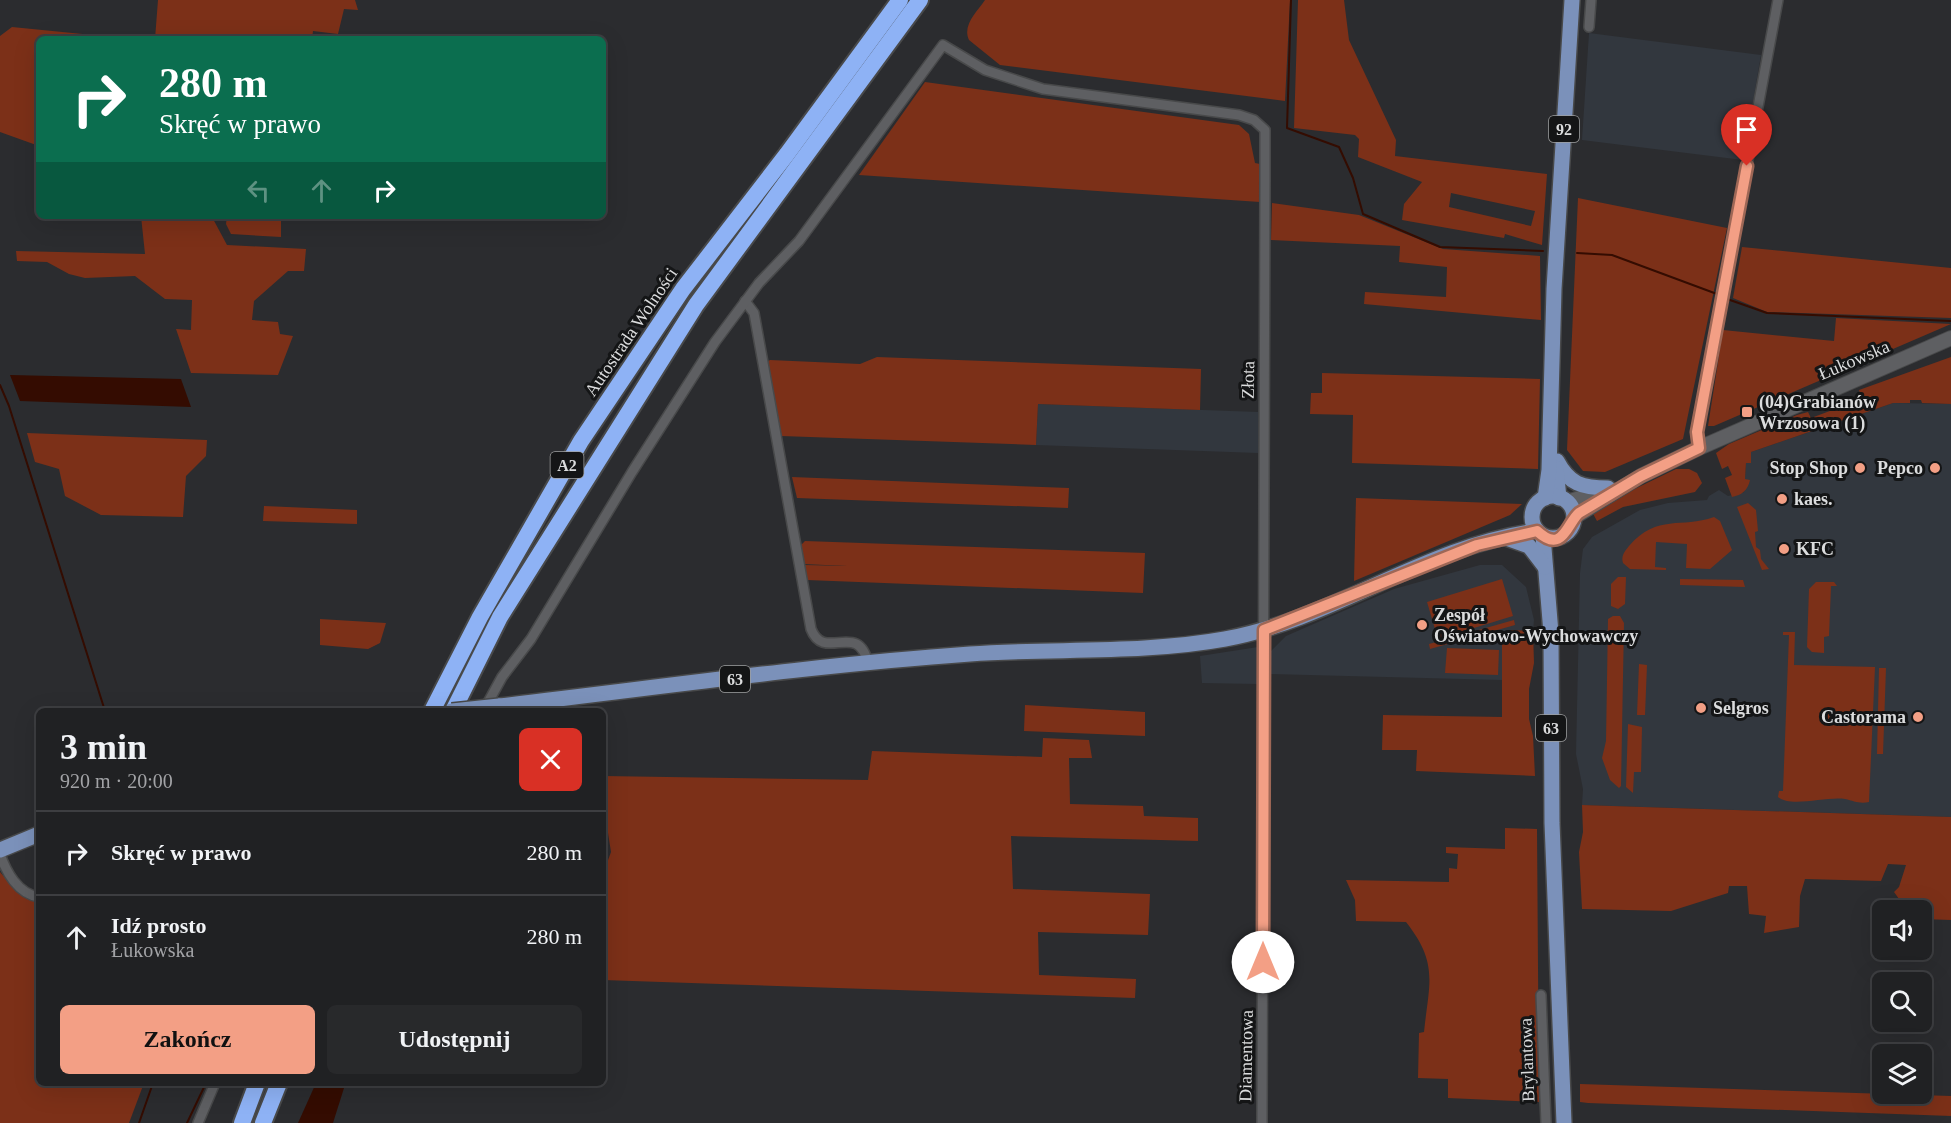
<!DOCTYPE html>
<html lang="pl">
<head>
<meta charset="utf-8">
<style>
  :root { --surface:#202123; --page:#28292b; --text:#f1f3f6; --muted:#a2a3a6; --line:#3d3e41; --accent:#f39f85 }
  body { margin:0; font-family:Georgia,serif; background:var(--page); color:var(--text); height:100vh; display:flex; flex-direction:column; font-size:22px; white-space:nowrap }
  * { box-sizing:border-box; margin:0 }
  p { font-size:20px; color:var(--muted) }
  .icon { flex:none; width:33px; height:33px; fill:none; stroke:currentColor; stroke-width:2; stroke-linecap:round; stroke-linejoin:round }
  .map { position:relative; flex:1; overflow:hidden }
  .details { position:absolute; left:36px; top:708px; width:570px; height:378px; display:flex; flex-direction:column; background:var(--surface); border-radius:9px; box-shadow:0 6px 24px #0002,0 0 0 2px var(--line) }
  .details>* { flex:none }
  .top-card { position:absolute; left:36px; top:36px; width:570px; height:183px; border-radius:9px; box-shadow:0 6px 24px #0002,0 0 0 2px var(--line); background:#0b6e4f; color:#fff; overflow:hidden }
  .buttons { position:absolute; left:1872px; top:900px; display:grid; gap:12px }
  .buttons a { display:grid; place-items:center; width:60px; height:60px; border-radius:9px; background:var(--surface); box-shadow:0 6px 24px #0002,0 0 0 2px var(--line); font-size:30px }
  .pin { position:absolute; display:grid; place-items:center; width:51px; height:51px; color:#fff; margin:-62px -26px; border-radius:50% 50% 50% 0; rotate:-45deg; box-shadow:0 0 6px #0007 }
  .pin .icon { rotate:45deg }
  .me { position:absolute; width:66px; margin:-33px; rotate:0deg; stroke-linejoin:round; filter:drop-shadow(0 0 4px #0008) }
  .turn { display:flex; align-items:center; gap:21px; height:126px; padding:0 24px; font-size:27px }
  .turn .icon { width:78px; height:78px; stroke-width:2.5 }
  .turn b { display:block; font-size:42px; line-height:51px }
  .lanes { display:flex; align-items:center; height:57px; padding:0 24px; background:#0003; justify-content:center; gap:30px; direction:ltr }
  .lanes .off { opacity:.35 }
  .round { display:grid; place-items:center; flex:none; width:63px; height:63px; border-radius:9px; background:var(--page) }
  .headline { display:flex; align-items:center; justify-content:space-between; height:102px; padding:0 24px }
  h1 { font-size:36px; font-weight:600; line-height:45px }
  .button { display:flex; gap:12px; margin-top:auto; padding:12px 24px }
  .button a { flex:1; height:69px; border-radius:9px; background:var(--accent); color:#111; font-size:24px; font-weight:600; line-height:69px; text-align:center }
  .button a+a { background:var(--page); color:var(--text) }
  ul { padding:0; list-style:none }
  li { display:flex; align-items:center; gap:18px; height:84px; padding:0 24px; border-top:2px solid var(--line) }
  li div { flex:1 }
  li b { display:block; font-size:22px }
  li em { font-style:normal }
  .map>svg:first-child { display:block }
  .built { fill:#32373e }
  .green { fill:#7c3018; fill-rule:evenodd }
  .water { fill:#340c01 }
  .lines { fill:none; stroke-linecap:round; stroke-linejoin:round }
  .stream { stroke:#340c01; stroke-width:2 }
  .street-casing { stroke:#48494a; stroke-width:12 }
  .secondary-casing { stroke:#48494a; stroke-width:16 }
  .primary-casing { stroke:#48494a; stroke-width:18 }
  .highway-casing { stroke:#48494a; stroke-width:20 }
  .street { stroke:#5e5f62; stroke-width:9 }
  .secondary { stroke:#5e5f62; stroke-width:14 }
  .primary { stroke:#7b91ba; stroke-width:15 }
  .highway { stroke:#8eb2f5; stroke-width:16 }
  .primary-bridge-casing { stroke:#48494a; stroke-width:18; stroke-linecap:butt }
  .primary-bridge { stroke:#7b91ba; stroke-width:15 }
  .route-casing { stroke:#9e6756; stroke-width:15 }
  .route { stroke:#f39f85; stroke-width:10 }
  .poi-dot { fill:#f39f85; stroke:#141516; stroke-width:2 }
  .labels { text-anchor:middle; stroke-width:6; stroke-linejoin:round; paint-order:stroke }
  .shield { fill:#141516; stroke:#9fa0a1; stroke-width:1.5 }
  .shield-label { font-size:16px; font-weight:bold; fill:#dbdcdd }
  .street-label { font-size:18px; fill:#dbdcdd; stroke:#141516 }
  .poi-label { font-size:18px; font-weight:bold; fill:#dbdcdd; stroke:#141516; text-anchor:start }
</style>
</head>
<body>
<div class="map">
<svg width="1951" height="1123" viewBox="0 0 1951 1123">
  <rect width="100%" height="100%" fill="#2b2c2f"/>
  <!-- built -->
  <g class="built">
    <path d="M1589 33 1761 55 1743 160 1582 140Z"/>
    <path d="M1893 403 1951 404V817L1582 805 1583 789 1576 754 1580 573 1583 549 1592 537 1640 510 1668 503 1707 500 1709 496 1719 490 1728 496 1739 494 1744 492 1746 462 1751 463V452Z"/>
    <path d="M1038 404 1258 412V453L1036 445Z"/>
    <path d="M1480 565H1502L1526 587 1534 620 1533 631 1512 630 1502 632V680L1269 674 1271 651 1286 636 1394 589Z"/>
    <path d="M1258 647V684L1202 683 1200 656Z"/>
  </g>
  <!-- green -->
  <g class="green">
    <path d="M158 0H355L358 10 344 9 338 34 313 31 312 39H155Z"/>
    <path d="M985 0H1290L1285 101 1000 65 969 40C962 25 977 12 985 0Z"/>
    <path d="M1298 0H1344L1349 40 1396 140 1395 156 1547 174 1542 245 1505 234 1504 238 1402 220 1404 204 1422 182 1358 157 1359 139 1355 135 1294 128ZM1451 193 1535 211 1531 226 1449 207Z"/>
    <path d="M12 27 133 39H39V146L0 132V36Z"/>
    <path d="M925 82 1239 125 1249 134 1255 163 1260 164V202L859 175Z"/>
    <path d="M1578 198 1727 228 1683 439 1605 472 1583 471 1567 450Z"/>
    <path d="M1272 203 1359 215 1443 249 1540 256 1541 320 1364 304 1365 292 1446 297 1447 267 1399 262 1400 246 1271 240Z"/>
    <path d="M141 216 212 217 227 245 306 249 304 271H288L254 301 252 320 278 322 280 334 293 336 278 375 191 373 176 329 191 330 192 300 165 299 135 276 85 278 69 274 47 262 17 261 16 251 145 254Z"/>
    <path d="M227 216H281V237L231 234 226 224Z"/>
    <path d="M1742 247 1951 268V318L1767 312 1733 298Z"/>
    <path d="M1836 318 1951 324 1714 426H1708L1723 330 1834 341Z"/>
    <path d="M877 357 1201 369 1200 410 1038 404 1036 445 781 436 765 363 770 360 860 364Z"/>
    <path d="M1951 357V404L1922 403 1921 400H1910V403H1893L1751 452V463H1746L1745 479 1750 480C1748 490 1742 495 1732 497L1725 478 1732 475 1728 466 1722 469 1716 453 1729 444 1797 415 1808 412 1811 418 1862 399 1859 390Z"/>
    <path d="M1322 373 1540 379 1538 469 1352 463 1353 415 1310 414 1311 393H1322Z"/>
    <path d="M27 433 207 440 206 456 186 476 183 517 101 515 65 496 59 469 35 462Z"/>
    <path d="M1676 469H1689L1697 473 1702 483 1695 492 1623 507 1597 521 1591 510Z"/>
    <path d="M792 477 1069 488 1068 508 797 498Z"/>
    <path d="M1356 498 1522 504 1510 515 1354 581Z"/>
    <path d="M1748 503 1756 510 1758 531 1755 532 1756 547 1760 550 1761 559 1769 569 1762 570 1737 507Z"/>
    <path d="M264 506 357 510V524L263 521Z"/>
    <path d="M1714 517 1720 521 1732 550 1710 569 1686 568 1687 544 1656 542 1655 567 1666 568V570L1630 569 1623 563C1621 556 1624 552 1629 546 1658 513 1681 529 1714 517Z"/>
    <path d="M805 541 1145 553 1143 593 807 580 805 565 847 566 803 564 800 546Z"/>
    <path d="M1618 577H1626L1625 604 1618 609 1611 606V584Z"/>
    <path d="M1502 579 1513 616 1438 639 1427 602Z"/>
    <path d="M1680 579 1743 580 1745 587 1680 585Z"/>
    <path d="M1816 582H1834L1837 586H1831L1829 636 1824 637V653L1812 652 1807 647 1809 589Z"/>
    <path d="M1613 616H1620L1624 623 1621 786 1619 788 1610 780 1602 758 1606 741 1608 619Z"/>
    <path d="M320 619 386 623 380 643 368 649 320 645Z"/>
    <path d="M1514 620 1515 625 1430 649 1429 644Z"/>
    <path d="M1512 630 1533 631 1534 663 1529 689V719L1533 736 1535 776 1416 771 1417 750H1382L1383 715 1502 717V632Z"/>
    <path d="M1783 632H1795L1794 665 1875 667 1869 802C1859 804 1854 801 1845 799 1827 796 1791 808 1778 797L1779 791H1783L1789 635H1783Z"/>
    <path d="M1447 648 1499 650 1498 675 1445 673Z"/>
    <path d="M1639 664 1647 665 1645 715H1637Z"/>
    <path d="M1879 668H1886L1883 754H1877Z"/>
    <path d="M1025 705 1145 712V736L1024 731Z"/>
    <path d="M1628 724 1642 727 1641 772H1634L1633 793 1626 787Z"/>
    <path d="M1043 738 1089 740 1092 758H1069L1070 804 1143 806 1144 816 1198 818V841L1011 836 1013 889 1150 894 1148 935 1038 932 1039 975 1136 979 1135 998 603 980V874L611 852 603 801V776L868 780 872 751 1042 757Z"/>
    <path d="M1582 805 1951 817V920L1922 919V910H1907L1894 892 1899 887 1906 865 1888 864 1881 881 1805 879 1800 896 1799 927 1764 933 1766 916 1749 914 1747 886H1729L1728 893 1671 911 1582 909 1579 852 1583 832Z"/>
    <path d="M1505 828 1537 829 1539 1102 1448 1098V1079L1418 1078 1419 1033 1424 1032C1429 983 1439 964 1406 922L1356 921 1355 900 1346 880 1449 882V868L1457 869 1458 854 1446 853V847L1505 849Z"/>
    <path d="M0 872 18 893 39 903V1083H144L129 1123H0Z"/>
    <path d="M1580 1084 1951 1096V1116L1588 1103 1580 1102Z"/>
  </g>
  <!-- water -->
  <g class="water">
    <path d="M10 375 181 379 191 407 20 401Z"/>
    <path d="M316 1083H331L344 1088 333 1123H298Z"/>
  </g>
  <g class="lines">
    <!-- stream -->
    <g class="stream">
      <path d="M1291 0 1287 128 1339 147 1353 178 1363 214 1440 247 1543 251"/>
      <path d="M1577 253 1612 255 1717 294"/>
      <path d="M1730 300 1767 313 1951 321"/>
      <path d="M0 385 9 406 105 711"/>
      <path d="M139 1123 153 1083"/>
      <path d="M187 1123 206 1083"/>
    </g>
    <defs>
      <g id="street">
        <path d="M1589 27 1591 0"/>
        <path d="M745 301 754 313 811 629C824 663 859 619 868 664"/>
        <path d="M1699 448 1697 432 1778 0"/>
        <path d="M485 708 502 677 531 639 632 472 715 342 759 283 799 241 943 45 985 70 1043 89 1239 115 1254 120 1265 130V181L1262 1123"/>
        <path d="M0 854C6 872 18 894 39 897"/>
        <path d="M1541 995 1546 1123"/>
        <path d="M198 1123 215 1083"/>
      </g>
      <g id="secondary">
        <path d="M1567 502 1600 492"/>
        <path d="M1573 518 1641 476 1699 448 1951 338"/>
      </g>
      <g id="primary">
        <path d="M1557 461C1569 484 1582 488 1608 488"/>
        <path d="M1556 468 1559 498"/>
        <circle cx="1553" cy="517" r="21"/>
        <path d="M1545 498 1549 470 1554 289 1572 0"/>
        <path d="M1543 536 1551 633 1552 823 1564 1123"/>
        <path d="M1506 538 1529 546 1545 567"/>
        <path d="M499 706C655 688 813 665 970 654 1055 648 1142 654 1225 639 1334 619 1427 545 1537 531"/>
        <path d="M0 850 39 834"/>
      </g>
      <g id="highway">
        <path d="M432 711 480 617 581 441 683 289 787 154 900 0"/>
        <path d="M453 711 500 617 696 305 920 0"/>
        <path d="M242 1123 257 1083"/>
        <path d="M263 1123 279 1083"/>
      </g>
    </defs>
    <!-- street casing -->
    <use href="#street" class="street-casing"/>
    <!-- secondary casing -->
    <use href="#secondary" class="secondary-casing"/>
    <!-- primary casing -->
    <use href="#primary" class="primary-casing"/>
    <!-- highway casing -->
    <use href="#highway" class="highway-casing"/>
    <!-- street -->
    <use href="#street" class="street"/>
    <!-- secondary -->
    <use href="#secondary" class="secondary"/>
    <!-- primary -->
    <use href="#primary" class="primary"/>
    <!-- highway -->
    <use href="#highway" class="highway"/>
    <defs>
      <path id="primary-bridge" d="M452 711 499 706"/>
    </defs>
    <!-- primary-bridge casing -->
    <use href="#primary-bridge" class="primary-bridge-casing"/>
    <!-- primary-bridge -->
    <use href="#primary-bridge" class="primary-bridge"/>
  </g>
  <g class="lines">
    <defs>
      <path id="route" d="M1263 962 1264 630 1477 545 1537 531C1563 555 1567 523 1579 513L1641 476 1699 448 1697 432 1747 166"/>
    </defs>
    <!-- route casing -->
    <use href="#route" class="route-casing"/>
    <!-- route -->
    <use href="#route" class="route"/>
  </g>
  <!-- markers -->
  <g class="poi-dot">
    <rect x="1741" y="406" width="12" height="12" rx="3"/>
    <circle cx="1860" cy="468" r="6"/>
    <circle cx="1935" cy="468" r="6"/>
    <circle cx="1782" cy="499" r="6"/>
    <circle cx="1784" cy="549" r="6"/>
    <circle cx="1422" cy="625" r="6"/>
    <circle cx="1701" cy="708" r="6"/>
    <circle cx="1918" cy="717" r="6"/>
  </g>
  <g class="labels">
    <!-- shield labels -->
    <g class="shield">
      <rect x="1549" y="116" width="30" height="26" rx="4.5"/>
      <rect x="550.5" y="452" width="33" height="26" rx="4.5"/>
      <rect x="720" y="666" width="30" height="26" rx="4.5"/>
      <rect x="1536" y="715" width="30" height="26" rx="4.5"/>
    </g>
    <g class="shield-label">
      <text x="1564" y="135">92</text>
      <text x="567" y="471">A2</text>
      <text x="735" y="685">63</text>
      <text x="1551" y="734">63</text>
    </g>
    <!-- street labels -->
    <g class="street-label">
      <text transform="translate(631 332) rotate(-56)" y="6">Autostrada Wolności</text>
      <text transform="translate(1854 360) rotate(-23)" y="6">Łukowska</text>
      <text transform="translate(1248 380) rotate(-89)" y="6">Złota</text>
      <text transform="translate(1246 1056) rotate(-89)" y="6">Diamentowa</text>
      <text transform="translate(1527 1060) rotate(-92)" y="6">Brylantowa</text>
    </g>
    <!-- poi labels -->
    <g class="poi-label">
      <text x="1759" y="408">(04)Grabianów<tspan x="1759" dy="21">Wrzosowa (1)</tspan></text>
      <text x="1848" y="474" text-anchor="end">Stop Shop</text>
      <text x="1923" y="474" text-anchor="end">Pepco</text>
      <text x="1794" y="505">kaes.</text>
      <text x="1796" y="555">KFC</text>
      <text x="1434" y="621">Zespół<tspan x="1434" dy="21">Oświatowo-Wychowawczy</tspan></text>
      <text x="1713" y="714">Selgros</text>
      <text x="1906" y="723" text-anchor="end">Castorama</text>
    </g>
  </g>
</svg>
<div class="buttons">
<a><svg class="icon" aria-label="sound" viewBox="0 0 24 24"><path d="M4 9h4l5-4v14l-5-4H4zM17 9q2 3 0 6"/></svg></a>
<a><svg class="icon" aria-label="search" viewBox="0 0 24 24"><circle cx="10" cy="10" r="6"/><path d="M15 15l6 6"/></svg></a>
<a><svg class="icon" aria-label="layers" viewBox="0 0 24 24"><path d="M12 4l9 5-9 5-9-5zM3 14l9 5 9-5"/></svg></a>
</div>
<div class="pin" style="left:1747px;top:166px;background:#d93025"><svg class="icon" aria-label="arrive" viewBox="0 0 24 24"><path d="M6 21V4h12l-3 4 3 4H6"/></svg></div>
<svg class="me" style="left:1263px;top:962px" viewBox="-20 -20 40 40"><circle r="19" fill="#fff"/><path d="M0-13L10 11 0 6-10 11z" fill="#f39f85"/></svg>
<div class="top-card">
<div class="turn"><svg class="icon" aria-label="right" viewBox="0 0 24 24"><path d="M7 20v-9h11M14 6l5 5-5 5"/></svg><div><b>280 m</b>Skręć w prawo</div></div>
<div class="lanes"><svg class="icon off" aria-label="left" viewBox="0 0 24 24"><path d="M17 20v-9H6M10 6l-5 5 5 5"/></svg><svg class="icon off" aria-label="ahead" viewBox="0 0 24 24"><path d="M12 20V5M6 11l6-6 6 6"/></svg><svg class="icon" aria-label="right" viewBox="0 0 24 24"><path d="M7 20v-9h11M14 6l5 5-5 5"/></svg></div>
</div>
<section class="details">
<div class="headline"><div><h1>3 min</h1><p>920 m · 20:00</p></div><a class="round" style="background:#d93025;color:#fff"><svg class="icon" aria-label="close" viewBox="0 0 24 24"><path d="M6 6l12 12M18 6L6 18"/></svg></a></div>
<ul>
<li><svg class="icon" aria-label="right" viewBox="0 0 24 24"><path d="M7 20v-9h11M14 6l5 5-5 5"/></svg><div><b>Skręć w prawo</b></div><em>280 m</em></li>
<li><svg class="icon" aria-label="ahead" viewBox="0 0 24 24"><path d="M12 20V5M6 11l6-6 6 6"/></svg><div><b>Idź prosto</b><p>Łukowska</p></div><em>280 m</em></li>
</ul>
<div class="button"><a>Zakończ</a><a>Udostępnij</a></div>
</section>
</div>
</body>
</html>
